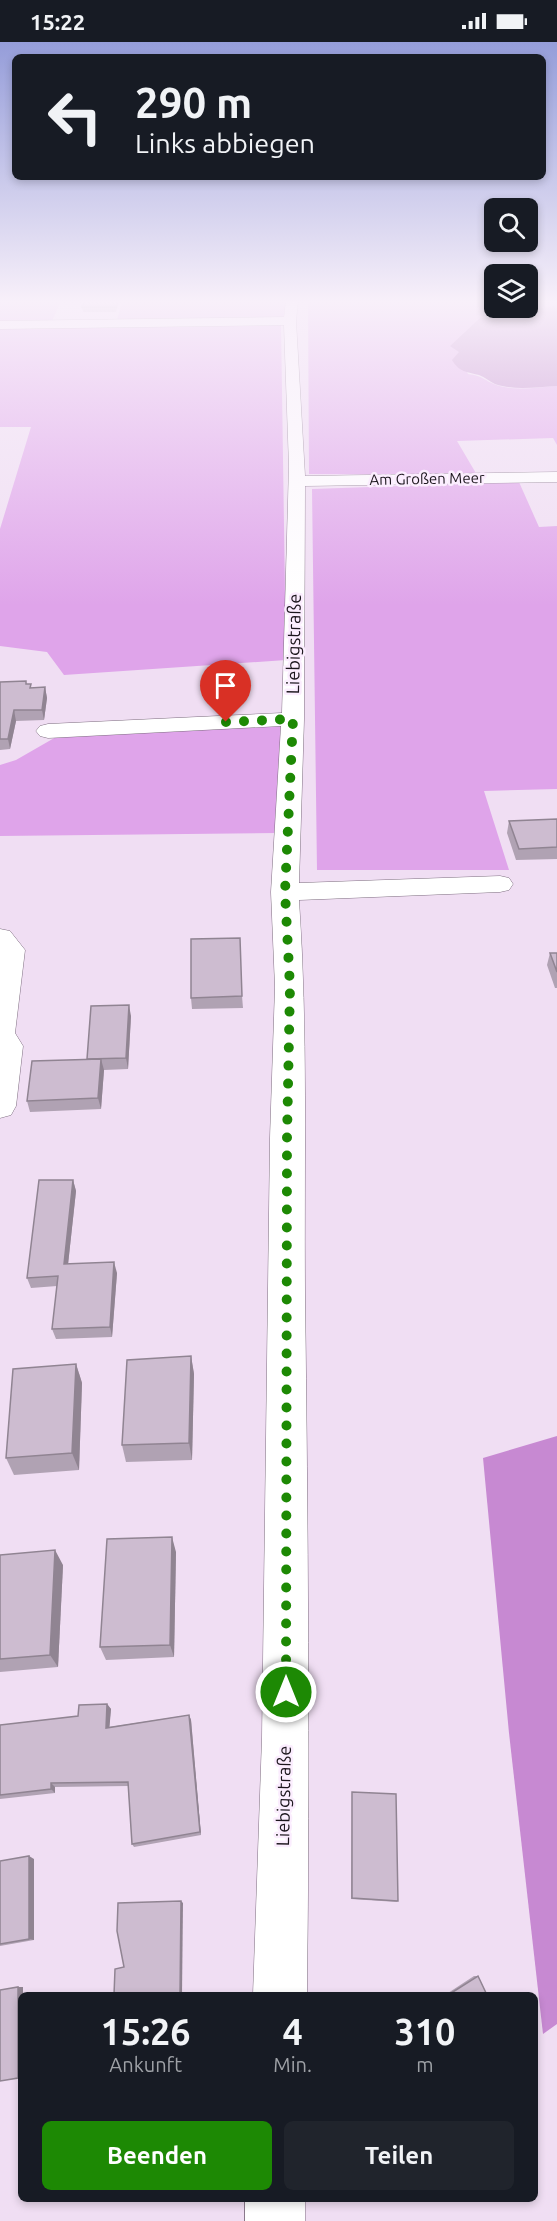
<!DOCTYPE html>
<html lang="de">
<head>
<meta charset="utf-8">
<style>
  :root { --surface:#171b24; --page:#20242c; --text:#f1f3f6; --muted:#9ea1a6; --accent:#1d8904 }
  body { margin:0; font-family:Ubuntu,sans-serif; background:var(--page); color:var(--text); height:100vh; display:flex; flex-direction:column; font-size:22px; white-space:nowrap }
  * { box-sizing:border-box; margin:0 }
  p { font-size:20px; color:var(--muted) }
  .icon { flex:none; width:33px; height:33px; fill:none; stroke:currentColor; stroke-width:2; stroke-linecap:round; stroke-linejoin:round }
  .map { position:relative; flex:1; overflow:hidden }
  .panel { position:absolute; left:18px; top:1950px; width:520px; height:210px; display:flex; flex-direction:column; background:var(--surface); border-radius:9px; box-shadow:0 3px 9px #0003 }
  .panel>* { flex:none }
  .top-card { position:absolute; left:12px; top:12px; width:534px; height:126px; border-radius:9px; box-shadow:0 3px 9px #0003; background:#171b24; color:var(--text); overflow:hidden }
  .buttons { position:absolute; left:484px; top:156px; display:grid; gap:12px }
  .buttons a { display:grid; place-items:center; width:54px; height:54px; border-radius:9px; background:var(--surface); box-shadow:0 3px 9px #0003; font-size:30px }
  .pin { position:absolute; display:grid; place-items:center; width:51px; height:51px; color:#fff; margin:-62px -26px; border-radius:50% 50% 50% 0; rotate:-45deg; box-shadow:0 0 6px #0007 }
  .pin .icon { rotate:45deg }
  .me { position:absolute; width:66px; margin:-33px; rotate:0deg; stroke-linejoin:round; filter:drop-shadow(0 0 4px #0008) }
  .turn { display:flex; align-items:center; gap:21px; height:126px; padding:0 24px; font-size:27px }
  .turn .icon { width:78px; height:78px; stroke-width:2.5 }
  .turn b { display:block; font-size:42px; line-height:51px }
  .eta { display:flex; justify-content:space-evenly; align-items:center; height:102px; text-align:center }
  .eta b { font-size:36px; font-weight:600; line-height:42px }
  .cta { display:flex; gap:12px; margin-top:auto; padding:12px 24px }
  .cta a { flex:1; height:69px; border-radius:9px; background:var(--accent); color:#fff; font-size:24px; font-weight:600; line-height:69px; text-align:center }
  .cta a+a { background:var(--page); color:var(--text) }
  .status { display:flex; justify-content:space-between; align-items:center; height:42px; padding:0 30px; background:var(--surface); direction:ltr }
  .status svg { height:16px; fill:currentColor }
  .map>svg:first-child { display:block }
  .green { fill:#dfa4ea }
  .forest { fill:#c789d2 }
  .water { fill:#b87bc3 }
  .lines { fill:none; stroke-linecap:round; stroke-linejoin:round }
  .minor-casing { stroke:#7f6f81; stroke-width:1 }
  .minor { fill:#fff; fill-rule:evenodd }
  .wall { fill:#b0a2b3 }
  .shaded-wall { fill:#908492 }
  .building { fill:#cdbcd0; stroke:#908492; stroke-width:1.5 }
  .route { stroke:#1d8904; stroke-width:10; stroke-dasharray:0 18 }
  .labels { text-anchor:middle; stroke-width:5; stroke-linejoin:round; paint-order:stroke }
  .far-street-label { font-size:15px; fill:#1c161d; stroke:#fbedfe }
  .street-label { font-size:18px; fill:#1c161d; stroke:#fbedfe }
</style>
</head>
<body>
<div class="status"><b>15:22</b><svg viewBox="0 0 49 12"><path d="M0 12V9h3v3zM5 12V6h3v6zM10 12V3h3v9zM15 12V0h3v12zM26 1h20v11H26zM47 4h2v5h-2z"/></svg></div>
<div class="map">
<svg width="557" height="2179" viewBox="0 0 557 2179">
  <rect width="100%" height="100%" fill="#f0def3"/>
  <!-- green -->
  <g class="green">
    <path d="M0 259H61L52 279 0 281Z"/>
    <path d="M122 259H287L286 277 117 278Z"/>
    <path d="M308 259H495V266H528V259H557V263L499 275 488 274 459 310 468 332C483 334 482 337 494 342 513 350 538 345 557 344V403L553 396 457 399 477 433 309 432Z"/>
    <path d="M281 281 286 618 64 633 47 610 0 604V487L31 385H0V286Z"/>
    <path d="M519 440 539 485 557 484V747L484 749 509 828H317L312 447Z"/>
    <path d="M284 682 276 791 0 794V723L16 718 56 695Z"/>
  </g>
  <!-- forest -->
  <path class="forest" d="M557 1394V1982L543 1992 509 1691 483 1416Z"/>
  <!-- water -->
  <path class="water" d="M557 263V344C537 345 515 349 495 342 490 340 485 335 479 333 467 330 459 330 452 318L459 310 450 304 480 276 499 275Z"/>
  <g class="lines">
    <defs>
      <g id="minor">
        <path d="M286 259H298L296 279 305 434 557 430V440L305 444 304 677 299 841 500 834 509 836 513 842 509 848 500 850 299 858C308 988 304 1118 305 1249 308 1483 310 1718 307 1953H253L262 1696 270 1096 275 945 271 850 281 684 48 696 40 694 36 689 40 684 48 682 282 671 289 424 284 283 0 287V279L284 275Z"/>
        <path d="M0 887 10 889 25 908 15 991 23 1004 16 1064 11 1073 0 1076Z"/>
        <rect x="245" y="2157" width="60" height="22"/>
      </g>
    </defs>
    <!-- minor casing -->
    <use href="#minor" class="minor-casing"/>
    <!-- minor -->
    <use href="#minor" class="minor"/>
  </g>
  <!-- wall -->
  <g class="wall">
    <path d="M119 259 116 270H83L82 265Z"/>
    <path d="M0 640 27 642 32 646 45 645 47 656 44 678 16 679 10 707 0 708Z"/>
    <path d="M557 777V817L516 818 507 791 509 779Z"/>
    <path d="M550 911H557V946H555L547 923Z"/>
    <path d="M242 954 243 966 192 967 191 956Z"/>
    <path d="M131 974 128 1027 104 1028 101 1067 30 1070 27 1059 87 1017Z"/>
    <path d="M73 1138 76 1149 68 1222 117 1231 112 1295 56 1297 52 1287 57 1244 31 1246 27 1236Z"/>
    <path d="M191 1314 194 1332 192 1418 126 1420 122 1403Z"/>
    <path d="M76 1322 82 1341 79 1428 14 1433 6 1416Z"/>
    <path d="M176 1510 174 1615 106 1618 100 1605Z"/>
    <path d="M0 1513 63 1523 58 1625 0 1630Z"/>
    <path d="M107 1662 111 1667 109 1685 189 1673 191 1678 201 1793 134 1805 132 1802 128 1744 55 1745V1751L0 1757V1683L78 1674Z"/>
    <path d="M352 1750 398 1859 397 1860 351 1857Z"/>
    <path d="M34 1817V1898L0 1904V1819Z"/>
    <path d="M474 1934H478L487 1953H445Z"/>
  </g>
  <!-- shaded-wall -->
  <g class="shaded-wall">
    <path d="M45 645 47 656 44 678 42 668Z"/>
    <path d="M14 668 16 679 10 707 8 697Z"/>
    <path d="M129 963 131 974 128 1027 126 1016Z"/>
    <path d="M101 1017 104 1028 101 1067 98 1056Z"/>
    <path d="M73 1138 76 1149 67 1232 64 1222Z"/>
    <path d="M114 1220 117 1231 112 1295 110 1285Z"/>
    <path d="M191 1314 194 1332 192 1418 189 1401Z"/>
    <path d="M76 1322 82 1341 79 1428 72 1411Z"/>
    <path d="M172 1495 176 1510 174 1615 170 1603Z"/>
    <path d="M55 1508 63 1523 58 1625 50 1613Z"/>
    <path d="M107 1662 111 1667 109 1691 106 1686Z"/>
    <path d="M189 1673 191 1678 201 1793 200 1790Z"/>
    <path d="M51 1741 55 1745V1751L51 1747Z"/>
    <path d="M29 1814 34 1817V1898L29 1897Z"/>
    <path d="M181 1859 183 1861 182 1953H180Z"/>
    <path d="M18 1945H23V1953H21V2035L18 2036Z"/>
  </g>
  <!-- building -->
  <g class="building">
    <path d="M84 259H118L116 265H82Z"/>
    <path d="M26 639V642H31L30 646 45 645 42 668H14L8 697H0V640Z"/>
    <path d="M557 777V805L519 807 509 779Z"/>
    <path d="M240 896 242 954 191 956V897Z"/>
    <path d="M550 911H557V930Z"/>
    <path d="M129 963 126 1016 87 1017 91 964Z"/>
    <path d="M101 1017 98 1056 27 1059 32 1019Z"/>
    <path d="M39 1138H73L64 1222 114 1220 110 1285 52 1287 58 1234 27 1236Z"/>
    <path d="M191 1314 189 1401 122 1403 127 1318Z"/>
    <path d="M76 1322 72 1411 6 1416 13 1327Z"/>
    <path d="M172 1495 170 1603 100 1605 107 1497Z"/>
    <path d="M55 1508 50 1613 0 1617V1513Z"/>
    <path d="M107 1662 106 1686 189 1673 200 1790 132 1802 128 1740 51 1741V1747L0 1753V1683L78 1674 79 1663Z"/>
    <path d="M352 1750 396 1752 398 1859 352 1856Z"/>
    <path d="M29 1814V1897L0 1902V1819Z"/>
    <path d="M181 1859 180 1953H114L115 1927 124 1925 117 1889 118 1861Z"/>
    <path d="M478 1934 487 1953H448Z"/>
    <path d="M18 1945V2036L0 2039V1948Z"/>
  </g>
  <!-- sky -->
  <linearGradient id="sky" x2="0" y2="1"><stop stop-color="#959dd9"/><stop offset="0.46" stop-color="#f8f0fa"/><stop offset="1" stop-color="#f8f0fa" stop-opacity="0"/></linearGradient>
  <rect width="557" height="564" fill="url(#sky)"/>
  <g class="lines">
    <!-- route -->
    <path class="route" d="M226 680 293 677 285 850 290 945 287 1096 286 1650"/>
  </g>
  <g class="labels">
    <!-- far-street labels -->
    <g class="far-street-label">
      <text transform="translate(427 437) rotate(-1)" y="5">Am Großen Meer</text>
    </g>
    <!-- street labels -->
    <g class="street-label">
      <text transform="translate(294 602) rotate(-89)" y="6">Liebigstraße</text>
      <text transform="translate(284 1754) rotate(-89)" y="6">Liebigstraße</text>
    </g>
  </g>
</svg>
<div class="buttons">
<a><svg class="icon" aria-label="search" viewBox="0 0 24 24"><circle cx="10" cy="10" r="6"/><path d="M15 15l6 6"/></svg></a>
<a><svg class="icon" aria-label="layers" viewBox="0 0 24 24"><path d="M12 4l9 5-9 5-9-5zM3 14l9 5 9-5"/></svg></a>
</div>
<div class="pin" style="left:226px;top:680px;background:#d93025"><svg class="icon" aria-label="arrive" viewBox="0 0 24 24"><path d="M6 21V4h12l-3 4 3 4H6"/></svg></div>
<svg class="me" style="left:286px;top:1650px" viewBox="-20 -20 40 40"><circle r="17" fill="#1d8904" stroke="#fff" stroke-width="3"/><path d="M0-11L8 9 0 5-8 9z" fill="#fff"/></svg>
<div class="top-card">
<div class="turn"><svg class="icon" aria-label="left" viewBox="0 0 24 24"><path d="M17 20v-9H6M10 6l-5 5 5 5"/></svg><div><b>290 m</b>Links abbiegen</div></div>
</div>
<section class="panel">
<div class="eta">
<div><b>15:26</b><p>Ankunft</p></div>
<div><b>4</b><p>Min.</p></div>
<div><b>310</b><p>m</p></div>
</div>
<div class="cta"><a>Beenden</a><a>Teilen</a></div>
</section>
</div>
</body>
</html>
